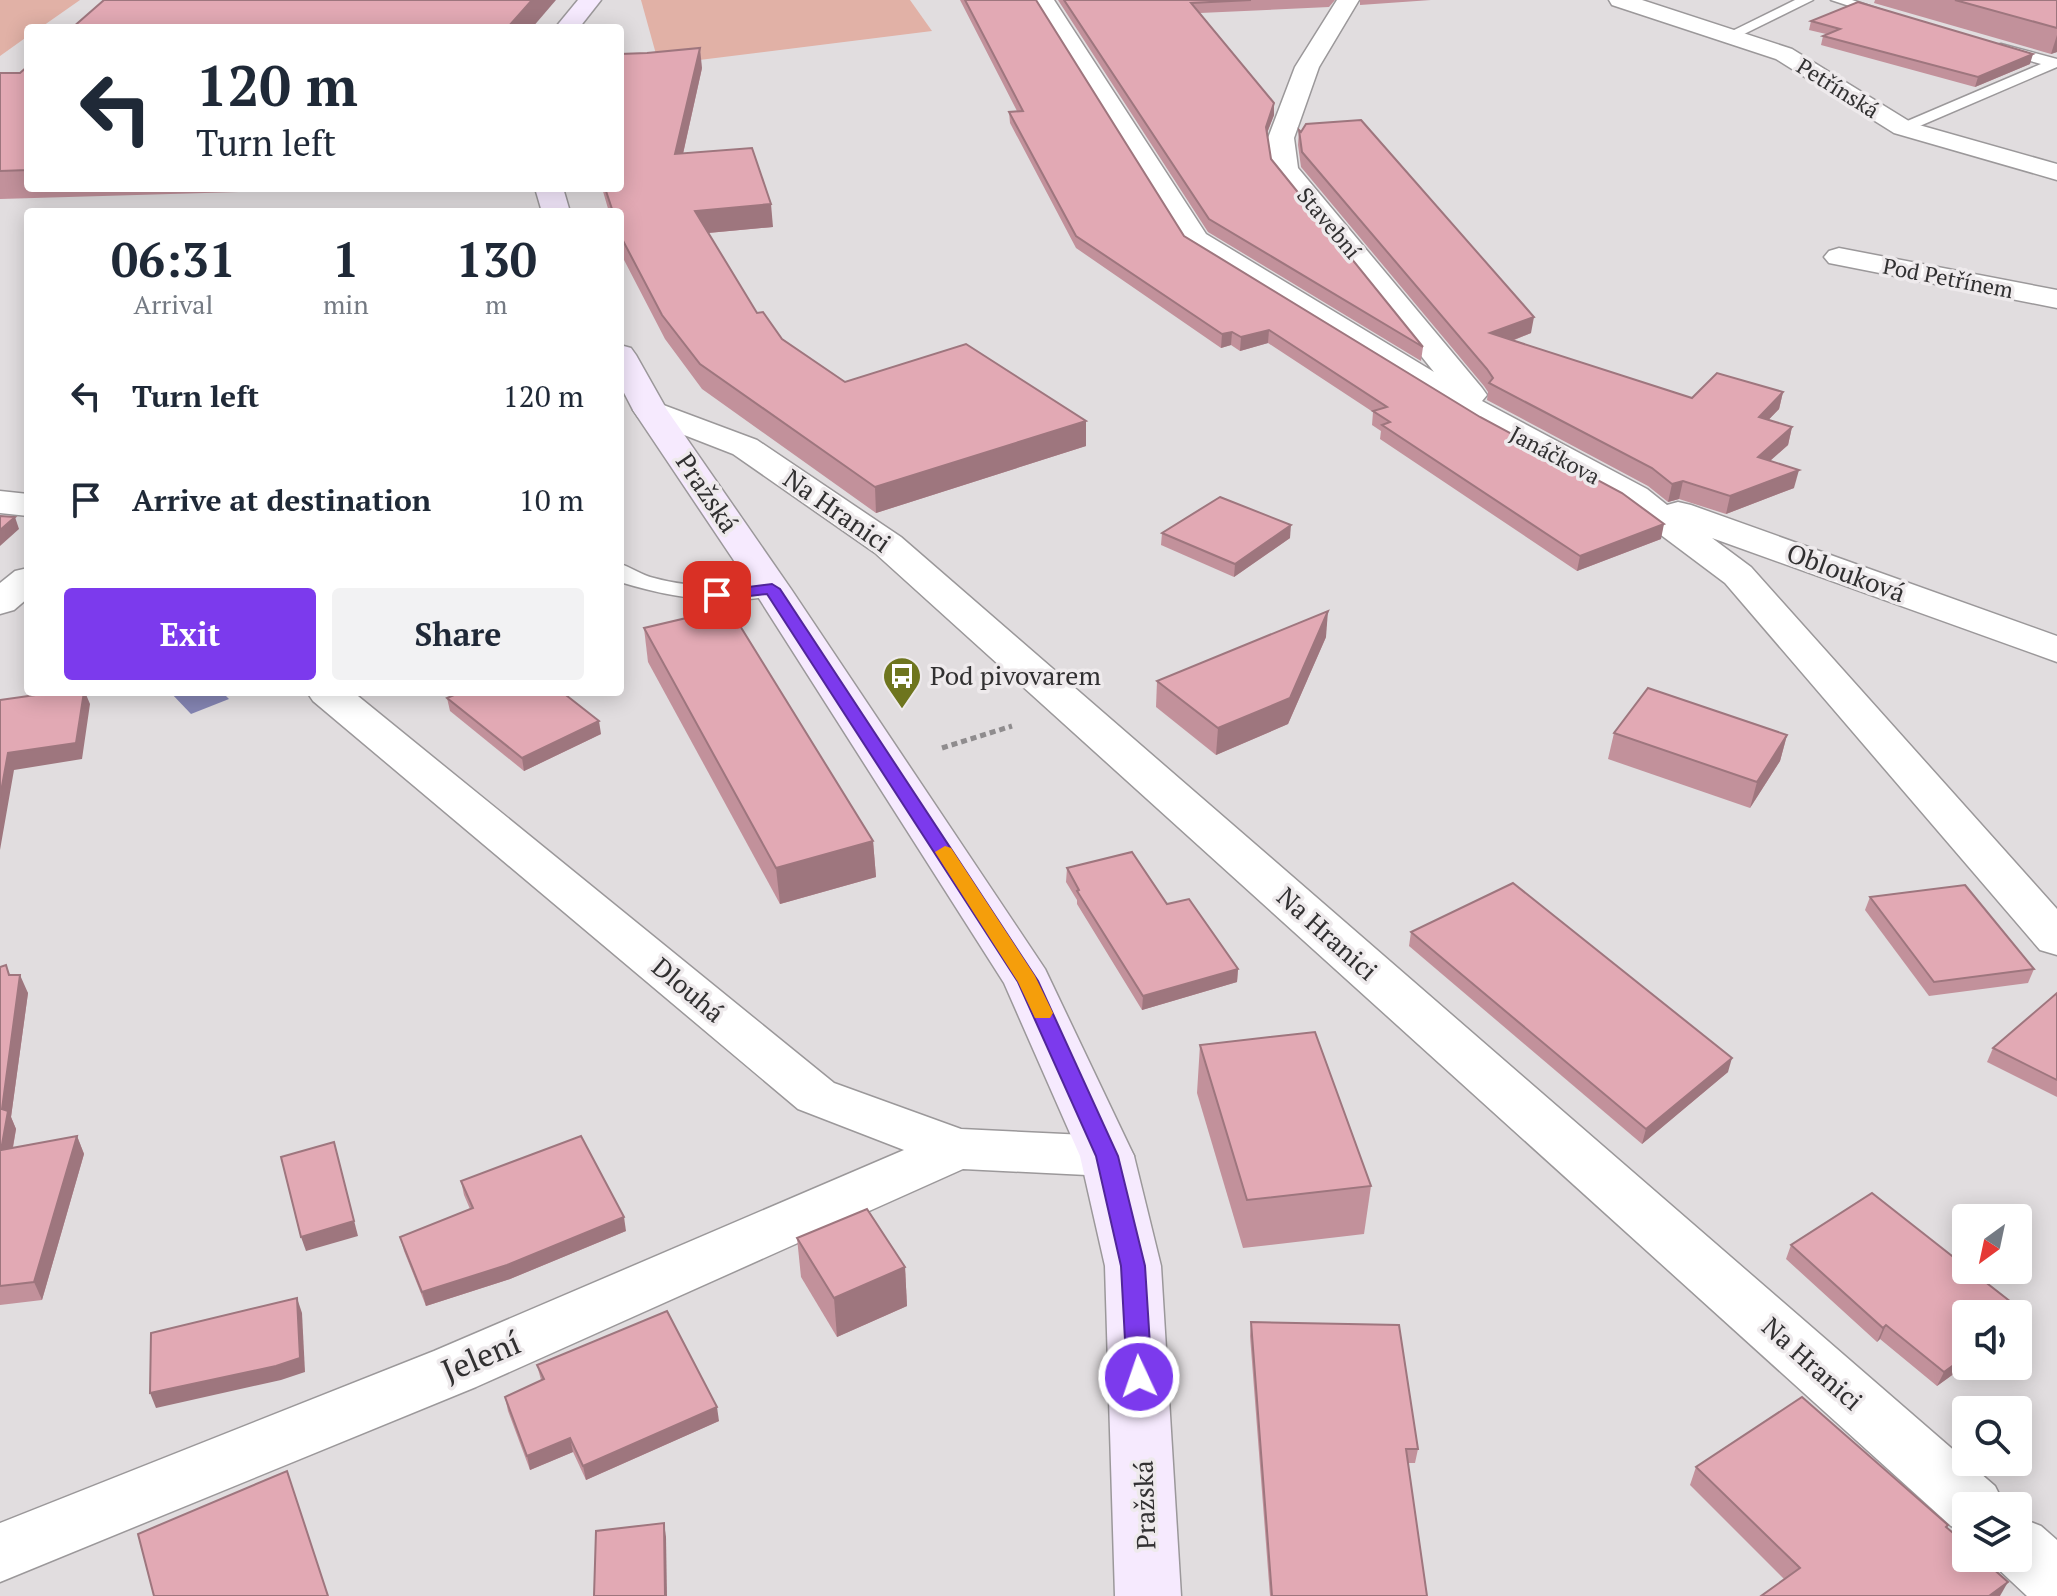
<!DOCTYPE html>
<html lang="en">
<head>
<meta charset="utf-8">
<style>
  :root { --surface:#fff; --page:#f2f2f3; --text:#1f2937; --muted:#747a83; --accent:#7c3aed }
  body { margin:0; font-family:"PT Serif",serif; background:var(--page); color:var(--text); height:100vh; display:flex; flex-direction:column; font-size:30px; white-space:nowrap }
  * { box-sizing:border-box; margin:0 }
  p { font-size:26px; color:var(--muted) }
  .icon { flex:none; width:44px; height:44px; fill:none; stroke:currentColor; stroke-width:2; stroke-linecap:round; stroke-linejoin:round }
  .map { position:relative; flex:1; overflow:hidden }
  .sheet { position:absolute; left:24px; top:208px; width:600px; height:488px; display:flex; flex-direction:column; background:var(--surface); border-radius:8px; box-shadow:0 4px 20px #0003 }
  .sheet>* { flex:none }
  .banner { position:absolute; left:24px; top:24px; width:600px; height:168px; border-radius:8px; box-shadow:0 4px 20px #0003; background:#fff; color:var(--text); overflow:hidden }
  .needle { width:52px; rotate:213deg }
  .tools { position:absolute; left:1952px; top:1204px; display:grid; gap:16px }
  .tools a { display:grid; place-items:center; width:80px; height:80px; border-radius:8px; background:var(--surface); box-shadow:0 4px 20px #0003; font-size:40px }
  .pin { position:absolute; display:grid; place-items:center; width:68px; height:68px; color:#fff; margin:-34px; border-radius:16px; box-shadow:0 4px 12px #0006 }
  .me { position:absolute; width:88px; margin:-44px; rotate:357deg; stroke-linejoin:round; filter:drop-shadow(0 0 6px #0008) }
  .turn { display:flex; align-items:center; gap:28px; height:168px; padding:0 40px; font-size:36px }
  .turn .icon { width:104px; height:104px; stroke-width:2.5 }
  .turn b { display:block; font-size:56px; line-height:68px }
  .eta { display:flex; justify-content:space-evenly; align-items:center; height:136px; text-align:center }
  .eta b { font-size:48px; font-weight:600; line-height:56px }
  .action { display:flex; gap:16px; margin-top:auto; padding:16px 40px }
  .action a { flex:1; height:92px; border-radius:8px; background:var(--accent); color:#fff; font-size:32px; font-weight:600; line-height:92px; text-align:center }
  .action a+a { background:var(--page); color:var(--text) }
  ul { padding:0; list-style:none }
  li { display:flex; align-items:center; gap:24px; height:104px; padding:0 40px }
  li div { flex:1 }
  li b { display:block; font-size:30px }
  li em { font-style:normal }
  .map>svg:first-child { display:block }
  .green { fill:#e1b1a6 }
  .water { fill:#8585b3 }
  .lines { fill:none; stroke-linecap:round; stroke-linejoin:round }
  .lane-casing { stroke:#9b989a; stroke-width:3 }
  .street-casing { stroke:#9b989a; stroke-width:3 }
  .secondary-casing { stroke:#9b989a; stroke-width:3 }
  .path { stroke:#8f8c8e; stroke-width:5; stroke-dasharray:6 4; stroke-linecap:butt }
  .lane { fill:#fff; fill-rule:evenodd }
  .street { fill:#fff; fill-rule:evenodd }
  .secondary { fill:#f6eafe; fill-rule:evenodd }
  .wall { fill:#c2919b }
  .shaded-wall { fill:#9e767e }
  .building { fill:#e2a9b4; stroke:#9e767e; stroke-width:2 }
  .route { fill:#7c3aed; stroke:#51269a; stroke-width:2 }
  .slow { fill:#f59e0b }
  .labels { text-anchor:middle; stroke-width:7; stroke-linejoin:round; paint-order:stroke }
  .far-street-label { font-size:22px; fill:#313031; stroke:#eeeaec }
  .street-label { font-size:26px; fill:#313031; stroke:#eeeaec }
  .poi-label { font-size:26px; fill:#313031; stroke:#eeeaec; text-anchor:start }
  .near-street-label { font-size:32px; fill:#313031; stroke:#eeeaec }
</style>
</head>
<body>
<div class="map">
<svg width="2057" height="1596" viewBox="0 0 2057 1596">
  <rect width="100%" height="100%" fill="#e1dddf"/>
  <!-- green -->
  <g class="green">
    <path d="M0 0H80L40 28H28V36L0 56Z"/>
    <path d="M641 0H910L932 31 659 65Z"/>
  </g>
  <!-- water -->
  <path class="water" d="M170 692H222L229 699 191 714Z"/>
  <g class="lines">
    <defs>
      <g id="lane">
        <path d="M1795 0H1813L1736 38 1724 35Z"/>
        <path d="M1831 0H1852L1893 14 1886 18Z"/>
        <path d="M2001 44 2057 59V67L1908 131H1898V125L2041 64 1996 51V45Z"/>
        <path d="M620 564C631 567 641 575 654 578 693 589 732 586 772 582L780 584 783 589 780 594C727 607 672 598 620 582Z"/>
      </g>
      <g id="street">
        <path d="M1032 0H1054L1206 234 1434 372 1272 169 1268 138 1295 67 1337 0H1359L1319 67 1294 138 1298 168 1482 388 1487 395 1482 401 1647 489 1667 505 1678 502 1691 505 2057 636V662L1712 538 1751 567 2057 909V955L2040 950 1725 583 1621 505 1480 428 1185 246Z"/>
        <path d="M1609 0H1642L1792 49 1912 123 2057 164V180L1894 133 1776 59 1612 5Z"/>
        <path d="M1839 248 2057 290V308L1829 263 1824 257 1829 251Z"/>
        <path d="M650 400 757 440 901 537 1995 1486 2005 1506H1966V1531L1951 1526 875 553 733 454 638 417 633 410 638 403Z"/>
        <path d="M0 491 28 494V516L0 513Z"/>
        <path d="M28 568V598L14 610 0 614V583L15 571Z"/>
        <path d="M307 692H353L834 1083 961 1129 1107 1136 1126 1142 1134 1156 1126 1170 1107 1176 963 1169 476 1387 0 1582V1523L434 1351 904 1150 798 1109 313 701Z"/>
        <path d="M2018 1517 2041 1526 2057 1540V1596H2027L1995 1566 1991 1558H2018Z"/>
      </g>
      <g id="secondary">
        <path d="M578 0H601L579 28H555Z"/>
        <path d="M535 188H563L570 212H542Z"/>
        <path d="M620 345 631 348 636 355 667 410 791 589 1045 969 1134 1156 1161 1266 1181 1596H1115L1105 1266 1080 1156 1004 983 753 589 633 410 620 385Z"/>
      </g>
    </defs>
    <!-- lane casing -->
    <use href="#lane" class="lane-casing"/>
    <!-- street casing -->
    <use href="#street" class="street-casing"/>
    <!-- secondary casing -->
    <use href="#secondary" class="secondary-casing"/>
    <!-- path -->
    <path class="path" d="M942 748 1012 726"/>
    <!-- lane -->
    <use href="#lane" class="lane"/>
    <!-- street -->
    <use href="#street" class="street"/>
    <!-- secondary -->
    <use href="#secondary" class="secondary"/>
  </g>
  <!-- wall -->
  <g class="wall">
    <path d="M960 0H1036L1184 236 1661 539 1577 571 1380 439 1381 431 1372 425 1373 412 1268 343 1240 351 1231 345 1221 348 1076 248 1010 123 1009 112 1017 111Z"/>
    <path d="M1058 0H1335L1329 7 1200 13 1274 103V115L1267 133 1271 159 1423 347 1421 361 1208 232Z"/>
    <path d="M1360 0H1431L1360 5Z"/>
    <path d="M1875 0H2057V52L2051 54 1874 3Z"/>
    <path d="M1811 21 2030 64 1975 87 1821 45 1823 36 1826 34 1809 30Z"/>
    <path d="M28 66V188H341V189L0 199V73H20Z"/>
    <path d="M702 68 683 154 773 227 708 233 757 313 782 339 845 382 1086 421V446L876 513 702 389 665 339 623 258 620 249V212H609L602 188H620Z"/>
    <path d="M1299 130 1531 333 1512 341 1692 398 1783 392 1779 409 1768 420 1792 427 1788 445 1770 461 1794 488 1726 514 1679 499 1668 502 1648 486 1487 400 1488 392 1484 386 1301 167 1298 145Z"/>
    <path d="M1162 533 1290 538 1234 577 1161 545Z"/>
    <path d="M644 628 873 841 876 877 780 904 648 662Z"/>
    <path d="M1326 637 1288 724 1216 755 1156 707 1157 681Z"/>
    <path d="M447 698 601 734 524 771 450 711Z"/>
    <path d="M1614 733 1787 735 1780 761 1750 808 1608 759Z"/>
    <path d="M1067 868 1238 969 1237 982 1142 1010 1077 904V900L1066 882Z"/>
    <path d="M1870 897 2034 969 2028 983 1929 996 1865 910Z"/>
    <path d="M1411 932 1728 1072 1642 1144 1409 946Z"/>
    <path d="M6 965 10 975 28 993 11 1117 16 1129 13 1148 77 1136 84 1154 42 1300 0 1305V967Z"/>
    <path d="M2057 993V1097L1987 1062 1993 1048Z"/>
    <path d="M1200 1045 1371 1186 1364 1234 1243 1248 1197 1093Z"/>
    <path d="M461 1181 626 1231 510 1279 426 1306 404 1251 400 1237 470 1209 464 1195Z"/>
    <path d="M797 1238 905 1267 907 1306 837 1337 801 1277Z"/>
    <path d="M1791 1245 2025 1313 2018 1328V1314H1966V1365L1937 1386 1880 1339 1877 1342 1786 1259Z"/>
    <path d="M1251 1322 1418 1449 1415 1463H1408L1427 1596H1270L1250 1336Z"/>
    <path d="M537 1365 719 1421 586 1480 573 1452 530 1470 508 1411 505 1397 541 1380Z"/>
    <path d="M1696 1467 1947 1527 1784 1579 1690 1485Z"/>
  </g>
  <!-- shaded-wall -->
  <g class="shaded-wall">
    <path d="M532 0H556L532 28H507Z"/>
    <path d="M2057 35V52L2051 54Z"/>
    <path d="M700 48 702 68 678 176 675 154Z"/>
    <path d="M2033 54 2030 64 1975 87 1978 77Z"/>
    <path d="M1274 103V115L1265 138 1266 127Z"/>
    <path d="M771 204 773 227 697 234 695 211Z"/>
    <path d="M1534 317 1531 333 1487 350 1490 333Z"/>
    <path d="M1269 330 1268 343 1240 351 1241 337Z"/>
    <path d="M1232 332 1231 345 1221 348 1222 334Z"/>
    <path d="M1783 392 1779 409 1754 435 1759 417Z"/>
    <path d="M1086 421V446L876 513 875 487Z"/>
    <path d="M1792 427 1788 445 1754 475 1758 457Z"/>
    <path d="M1799 470 1794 488 1726 514 1730 496Z"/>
    <path d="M1683 481 1679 499 1668 502 1672 484Z"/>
    <path d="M15 517 19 529 0 546V530Z"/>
    <path d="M1664 524 1661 539 1577 571 1580 556Z"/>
    <path d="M1291 525 1290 538 1234 577 1235 564Z"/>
    <path d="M1328 611 1326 637 1288 724 1216 755 1218 728Z"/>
    <path d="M84 692H85L90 704 82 759 14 770 0 850V797L8 753Z"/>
    <path d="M599 721 601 734 524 771 522 758Z"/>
    <path d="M1787 735 1780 761 1750 808 1757 782Z"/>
    <path d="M873 841 876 877 780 904 776 868Z"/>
    <path d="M1238 969 1237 982 1142 1010 1143 996Z"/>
    <path d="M20 975 28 993 11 1117 16 1129 9 1168 1 1150 2 1109Z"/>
    <path d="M1732 1058 1728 1072 1642 1144 1646 1129Z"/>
    <path d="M77 1136 84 1154 42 1300 34 1282Z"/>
    <path d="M334 1142 358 1236 306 1251 301 1237Z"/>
    <path d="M624 1217 626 1231 510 1279 426 1306 422 1292Z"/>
    <path d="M905 1267 907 1306 837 1337 834 1298Z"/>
    <path d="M297 1298 302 1313 305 1372 281 1380 156 1408 150 1393Z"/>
    <path d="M2025 1313 2019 1327 2018 1328V1318Z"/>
    <path d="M1886 1325 1880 1339 1877 1342 1883 1328Z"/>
    <path d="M1966 1356V1365L1937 1386 1944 1372Z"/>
    <path d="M717 1407 719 1421 586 1480 583 1466Z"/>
    <path d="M570 1438 573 1452 530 1470 527 1456Z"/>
    <path d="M664 1523 666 1537 667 1596H665Z"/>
    <path d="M2008 1582 2000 1596H1989Z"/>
  </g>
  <!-- building -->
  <g class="building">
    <path d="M104 0H532L507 28H72Z"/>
    <path d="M965 0H1036L1184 236 1480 417 1622 493 1664 524 1580 556 1382 425 1390 422 1373 411 1387 407 1269 330 1241 337 1232 332 1222 334 1076 236 1009 112 1023 111Z"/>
    <path d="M1064 0H1251L1191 3 1274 103 1266 127 1271 159 1423 347 1209 219Z"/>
    <path d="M1955 0H2057V28Z"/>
    <path d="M1858 2 2033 54 1978 77 1823 36 1840 29 1811 21Z"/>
    <path d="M700 48 675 154 752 148 771 204 695 211 757 313 763 312 782 339 845 382 966 344 1086 421 875 487 700 364 662 315 620 235V212H613L605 188H620V54L647 53Z"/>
    <path d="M28 66V170L0 171V73H20Z"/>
    <path d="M1361 120 1534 317 1490 333 1692 398 1717 373 1783 392 1759 417 1792 427 1758 457 1799 470 1730 496 1683 481 1672 484 1652 468 1489 383 1493 378 1487 369 1302 152 1299 130 1301 132 1306 124Z"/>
    <path d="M1220 497 1291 525 1235 564 1162 533Z"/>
    <path d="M0 516 15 517 0 530Z"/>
    <path d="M729 608 873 841 776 868 644 628Z"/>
    <path d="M1328 611 1290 698 1218 728 1157 681Z"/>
    <path d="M1648 688 1787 735 1757 782 1614 733Z"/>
    <path d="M57 692H84L76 743 8 753 0 797V700Z"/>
    <path d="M461 692H562L599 721 522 758 447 698Z"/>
    <path d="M1132 852 1167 904 1189 899 1238 969 1143 996 1077 891 1079 890 1067 868Z"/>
    <path d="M1513 883 1732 1058 1646 1129 1411 932Z"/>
    <path d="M1965 885 2034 969 1934 982 1870 897Z"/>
    <path d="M6 965 9 975H20L2 1109 8 1111 1 1150 77 1136 34 1282 0 1286V967Z"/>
    <path d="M2057 993V1080L1993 1048Z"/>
    <path d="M1315 1032 1371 1186 1247 1200 1200 1045Z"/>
    <path d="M581 1136 624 1217 507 1265 422 1292 400 1237 473 1208 461 1181Z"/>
    <path d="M334 1142 354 1221 301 1237 281 1157Z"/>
    <path d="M1872 1193 1966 1267V1270H1970L2025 1313 2018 1318V1314H1966V1356L1944 1372 1886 1325 1883 1328 1791 1245Z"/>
    <path d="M867 1209 905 1267 834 1298 797 1238Z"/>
    <path d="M297 1298 300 1358 276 1366 150 1393 151 1333Z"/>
    <path d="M667 1311 717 1407 583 1466 570 1438 527 1456 505 1397 544 1379 537 1365Z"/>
    <path d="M1251 1322 1399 1325 1418 1449H1406L1427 1596H1272Z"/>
    <path d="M1802 1397 1948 1525 1946 1527 1966 1544V1558H1981L2008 1582 1989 1596H1761L1800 1568 1696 1467Z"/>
    <path d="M287 1471 328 1596H154L138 1534Z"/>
    <path d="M664 1523 665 1596H594L596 1531Z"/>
  </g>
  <!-- route -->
  <path class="route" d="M772 584 780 589 1038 981 1118 1156 1145 1266 1152 1377 1148 1384 1139 1387 1130 1384 1127 1377 1121 1266 1096 1156 1018 982 767 594 717 600 709 595 717 591Z"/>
  <!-- slow -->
  <path class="slow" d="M945 846 951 848 1035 976 1053 1013 1050 1018H1035L1018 982 935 852Z"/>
  <!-- icons -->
  <defs>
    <symbol id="bus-pin" viewBox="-11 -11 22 30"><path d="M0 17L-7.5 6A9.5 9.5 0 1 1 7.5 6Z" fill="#6e751e" stroke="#eeeaec"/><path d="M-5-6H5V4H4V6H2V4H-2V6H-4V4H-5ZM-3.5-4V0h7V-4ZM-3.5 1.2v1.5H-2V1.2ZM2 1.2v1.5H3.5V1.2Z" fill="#fff"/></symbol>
  </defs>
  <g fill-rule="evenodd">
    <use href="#bus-pin" x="880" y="654" width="44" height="60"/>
  </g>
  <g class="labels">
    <!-- far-street labels -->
    <g class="far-street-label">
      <text transform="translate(1838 88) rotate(32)" y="8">Petřínská</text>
      <text transform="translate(1329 223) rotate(50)" y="8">Stavební</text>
      <text transform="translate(1948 278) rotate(11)" y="8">Pod Petřínem</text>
      <text transform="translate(1555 455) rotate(28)" y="8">Janáčkova</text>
    </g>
    <!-- street labels -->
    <g class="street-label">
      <text transform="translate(707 493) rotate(56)" y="9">Pražská</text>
      <text transform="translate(837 511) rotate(35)" y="9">Na Hranici</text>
      <text transform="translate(1846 573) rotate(20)" y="9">Oblouková</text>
      <text transform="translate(1327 934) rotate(42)" y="9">Na Hranici</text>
      <text transform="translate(688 990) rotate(40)" y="9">Dlouhá</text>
      <text transform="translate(1812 1364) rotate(42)" y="9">Na Hranici</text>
      <text transform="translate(1145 1505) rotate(-92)" y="9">Pražská</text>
    </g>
    <!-- poi labels -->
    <g class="poi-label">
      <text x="930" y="685">Pod pivovarem</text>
    </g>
    <!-- near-street labels -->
    <g class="near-street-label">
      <text transform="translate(481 1357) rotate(-23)" y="11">Jelení</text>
    </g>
  </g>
</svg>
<div class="tools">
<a><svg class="needle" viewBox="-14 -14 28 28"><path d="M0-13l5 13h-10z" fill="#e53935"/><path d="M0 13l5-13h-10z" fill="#747a83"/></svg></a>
<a><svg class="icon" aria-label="sound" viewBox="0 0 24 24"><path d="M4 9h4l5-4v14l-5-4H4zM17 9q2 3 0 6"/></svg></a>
<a><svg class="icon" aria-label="search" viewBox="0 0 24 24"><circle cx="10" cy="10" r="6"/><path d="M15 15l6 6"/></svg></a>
<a><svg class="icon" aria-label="layers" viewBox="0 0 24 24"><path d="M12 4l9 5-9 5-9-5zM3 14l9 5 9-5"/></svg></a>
</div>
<div class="pin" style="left:717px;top:595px;background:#d93025"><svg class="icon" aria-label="arrive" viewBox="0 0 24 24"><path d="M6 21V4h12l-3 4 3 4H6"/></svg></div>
<svg class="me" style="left:1139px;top:1377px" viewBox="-20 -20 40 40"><circle r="17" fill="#7c3aed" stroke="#fff" stroke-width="3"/><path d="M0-11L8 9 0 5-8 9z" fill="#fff"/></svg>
<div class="banner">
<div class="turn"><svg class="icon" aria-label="left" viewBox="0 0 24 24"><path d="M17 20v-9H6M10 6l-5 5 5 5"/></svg><div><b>120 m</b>Turn left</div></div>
</div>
<section class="sheet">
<div class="eta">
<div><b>06:31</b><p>Arrival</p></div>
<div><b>1</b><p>min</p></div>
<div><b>130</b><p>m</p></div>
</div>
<ul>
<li><svg class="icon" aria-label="left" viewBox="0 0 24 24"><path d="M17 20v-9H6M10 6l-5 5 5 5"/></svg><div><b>Turn left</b></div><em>120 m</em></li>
<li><svg class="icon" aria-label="arrive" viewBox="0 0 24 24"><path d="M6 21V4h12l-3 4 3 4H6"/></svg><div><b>Arrive at destination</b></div><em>10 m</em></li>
</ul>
<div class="action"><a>Exit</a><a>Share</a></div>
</section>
</div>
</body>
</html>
